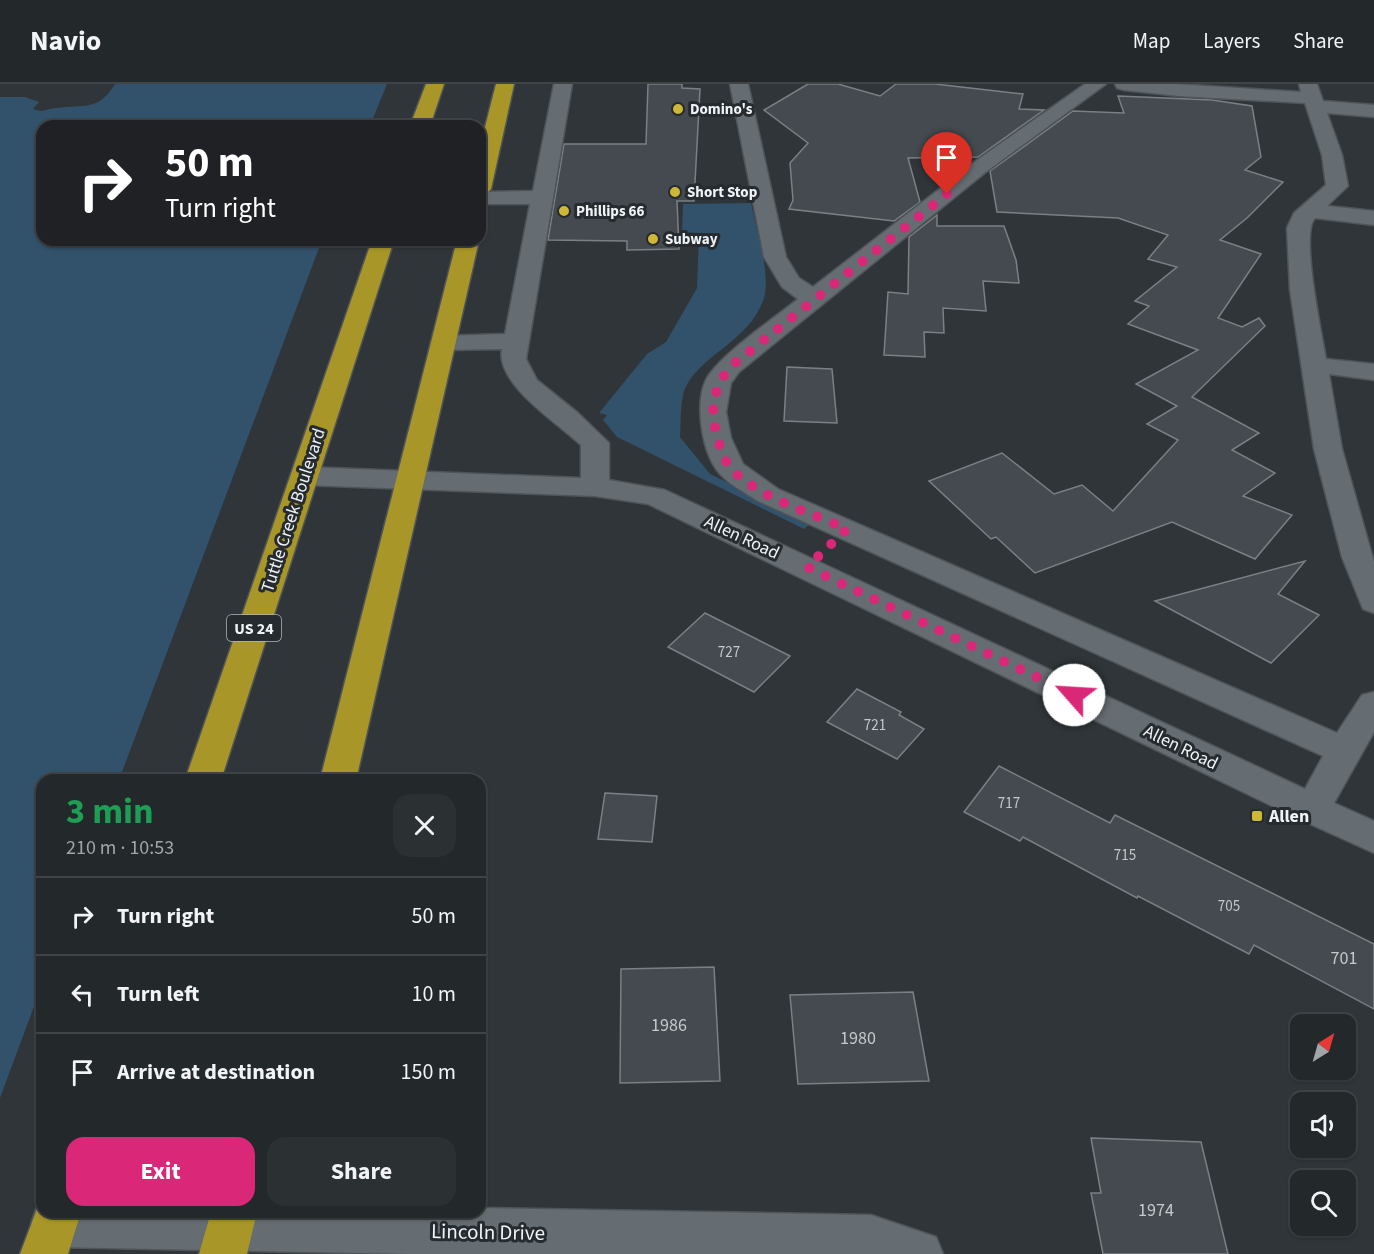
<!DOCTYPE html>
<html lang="en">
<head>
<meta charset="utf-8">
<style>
  :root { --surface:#23282b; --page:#2b3033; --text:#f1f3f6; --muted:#a3a6a9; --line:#404447; --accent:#db2777 }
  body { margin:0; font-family:"Source Sans 3",sans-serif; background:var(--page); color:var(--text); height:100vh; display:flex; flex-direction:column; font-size:22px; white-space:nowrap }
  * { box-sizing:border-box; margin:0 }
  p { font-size:20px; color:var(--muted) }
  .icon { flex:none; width:33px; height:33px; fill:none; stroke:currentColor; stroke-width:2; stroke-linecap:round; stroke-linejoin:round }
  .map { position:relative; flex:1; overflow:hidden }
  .drawer { position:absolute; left:36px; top:690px; width:450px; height:444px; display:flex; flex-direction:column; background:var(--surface); border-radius:18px; box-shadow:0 2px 4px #0004,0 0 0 2px var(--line) }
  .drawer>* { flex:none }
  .guide { position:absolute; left:36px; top:36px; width:450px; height:126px; border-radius:18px; box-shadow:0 2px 4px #0004,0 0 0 2px var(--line); background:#202124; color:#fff; overflow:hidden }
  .needle { width:39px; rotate:37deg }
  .fabs { position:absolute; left:1290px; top:930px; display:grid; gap:12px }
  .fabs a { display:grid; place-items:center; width:66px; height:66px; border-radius:12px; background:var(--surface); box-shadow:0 2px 4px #0004,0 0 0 2px var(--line); font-size:30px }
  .pin { position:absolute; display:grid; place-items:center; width:51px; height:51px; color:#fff; margin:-62px -26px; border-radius:50% 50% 50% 0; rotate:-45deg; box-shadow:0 0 6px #0007 }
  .pin .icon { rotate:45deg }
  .me { position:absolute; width:66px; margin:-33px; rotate:296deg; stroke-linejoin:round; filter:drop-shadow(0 0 4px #0008) }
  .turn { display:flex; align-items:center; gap:21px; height:126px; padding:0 30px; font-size:27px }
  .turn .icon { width:78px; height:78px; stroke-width:2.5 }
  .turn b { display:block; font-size:42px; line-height:51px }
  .round { display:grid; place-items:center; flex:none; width:63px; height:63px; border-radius:18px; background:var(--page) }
  .headline { display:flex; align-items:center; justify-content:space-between; height:102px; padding:0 30px }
  h1 { font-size:36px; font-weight:700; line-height:45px; color:#1e9e55 }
  .action { display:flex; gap:12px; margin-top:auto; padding:12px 30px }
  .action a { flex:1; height:69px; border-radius:18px; background:var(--accent); color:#fff; font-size:24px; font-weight:700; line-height:69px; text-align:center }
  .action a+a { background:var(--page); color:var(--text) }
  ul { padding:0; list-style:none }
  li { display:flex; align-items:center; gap:18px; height:78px; padding:0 30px; border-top:2px solid var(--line) }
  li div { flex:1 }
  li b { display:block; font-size:22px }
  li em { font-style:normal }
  header { display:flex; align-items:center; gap:36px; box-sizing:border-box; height:84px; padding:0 30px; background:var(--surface); border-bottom:2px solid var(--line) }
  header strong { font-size:28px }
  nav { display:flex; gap:33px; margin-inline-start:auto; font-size:21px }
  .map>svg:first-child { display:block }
  .green { fill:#32516a }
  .building { fill:#444a4f; stroke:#7a8085; stroke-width:1.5 }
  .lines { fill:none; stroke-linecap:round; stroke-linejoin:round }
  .minor-casing { stroke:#4f5458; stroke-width:3 }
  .highway-casing { stroke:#4f5458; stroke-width:3 }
  .minor { fill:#666d72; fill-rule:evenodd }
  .highway { fill:#a99628; fill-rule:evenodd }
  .route { stroke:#db2777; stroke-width:10; stroke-dasharray:0 18 }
  .poi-dot { fill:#cfb837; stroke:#252b2f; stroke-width:2 }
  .labels { text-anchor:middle; stroke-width:6; stroke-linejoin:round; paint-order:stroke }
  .far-poi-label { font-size:15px; font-weight:bold; fill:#f0f3f6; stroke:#252b2f; text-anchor:start }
  .number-label { font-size:15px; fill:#c5c9cc }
  .shield { fill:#252b2f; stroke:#b3b7ba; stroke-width:1.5 }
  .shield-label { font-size:16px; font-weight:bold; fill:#f0f3f6 }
  .street-label { font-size:18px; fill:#f0f3f6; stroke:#252b2f }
  .poi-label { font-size:18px; font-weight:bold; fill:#f0f3f6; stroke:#252b2f; text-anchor:start }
  .near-number-label { font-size:18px; fill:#c5c9cc }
  .near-street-label { font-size:21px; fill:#f0f3f6; stroke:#252b2f }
</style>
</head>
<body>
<header>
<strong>Navio</strong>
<nav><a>Map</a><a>Layers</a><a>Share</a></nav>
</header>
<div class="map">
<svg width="1374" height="1170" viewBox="0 0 1374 1170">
  <rect width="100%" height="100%" fill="#2f3539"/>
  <!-- green -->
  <g class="green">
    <path d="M115 0H387L370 42H42V156H322L119 696H42V901L0 1014V13H25L39 18 33 25C43 29 46 25 56 24 84 20 98 28 115 0Z"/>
    <path d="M751 119C756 144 771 190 764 214 750 258 697 272 684 307 680 321 681 339 680 353L710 390 812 438 804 445 617 353 603 336 607 331 599 329 647 270 666 258 697 204 699 149 682 148 683 120Z"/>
  </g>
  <!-- building -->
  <g class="building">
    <path d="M648 0H682V4L700 5 694 117H677L679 165 627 166V157L548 156 564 60H646Z"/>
    <path d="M808 0H838L880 12 896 0H935L1023 10 1019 25 1044 26 978 73 908 74 920 118 894 137 789 125 793 116 790 79 808 59 764 26Z"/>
    <path d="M1118 12 1212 16 1252 22 1261 73 1245 86 1283 98 1247 134 1220 156 1261 170 1218 234 1242 243 1259 234 1265 242 1192 313 1259 349 1232 366 1275 389 1243 412 1292 431 1255 475 1172 438 1035 489 996 453 991 455 929 397 1002 369 1054 410 1082 401 1113 427 1178 356 1147 340 1177 322 1136 300 1198 266 1128 240 1149 222 1135 217 1177 183 1148 175 1168 151 1118 134 997 128 990 87 1073 27 1124 29Z"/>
    <path d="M937 131V142H1004L1016 176 1019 199 983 197 986 227 943 224 944 249 924 248 925 273 884 271 888 208 908 210 909 153Z"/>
    <path d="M787 283 832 285 837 339 784 337Z"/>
    <path d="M1305 477 1278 510 1319 531 1271 579 1155 517Z"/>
    <path d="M705 529 790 572 754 608 668 563Z"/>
    <path d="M857 605 901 628 899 631 924 645 897 675 827 638Z"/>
    <path d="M999 682 1110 739 1115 731 1374 860V925L1254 861 1249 870 1138 812 1137 814 1023 753 1020 757 964 728Z"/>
    <path d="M605 709 657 712 652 758 598 755Z"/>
    <path d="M714 883 720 997 620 999 621 885Z"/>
    <path d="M913 908 929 997 798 1000 790 911Z"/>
    <path d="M1091 1054 1201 1058 1228 1170H1103L1091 1109H1101Z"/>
  </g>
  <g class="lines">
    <defs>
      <g id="minor">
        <path d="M554 0H572L526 275 537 296 578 329 609 359V396L665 406 1305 705 1323 672 758 417C746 409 730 401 720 390 702 370 695 322 705 298 715 274 776 233 798 215L782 203 764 173 730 0H748L786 173 799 194 813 203 973 79 1085 0H1106L987 87 739 288 731 299 726 328 731 354 743 380 778 405 1337 649 1362 611 1374 608V648L1334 719 1374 737V769L1299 735 648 420 595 412 305 401 295 398 291 392 295 386 305 383 581 394V361C558 339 495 300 502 265L443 266 434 264 431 259 434 254 443 252 505 250 530 120H480V108L533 107Z"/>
        <path d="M1115 0H1176L1301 8 1299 0H1317L1323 17 1374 21V33L1327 29 1342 71 1348 102 1327 122 1374 127V141L1315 134C1300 149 1322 251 1326 275L1374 280V296L1329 290 1342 365 1374 478V529L1363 525 1342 473 1314 365 1290 206 1287 144 1294 129 1326 101 1322 71 1305 19 1179 12 1124 6 1117 4Z"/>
        <path d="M42 1122V1128H480V1124L871 1131 936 1153 943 1170H413L54 1163 37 1157 31 1140 37 1123Z"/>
      </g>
      <g id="highway">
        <path d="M426 0H444L430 42H410Z"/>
        <path d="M496 0H514L491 105 487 109 480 111V63Z"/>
        <path d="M372 156H394L221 696H185Z"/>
        <path d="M457 156H479L356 696H320Z"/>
        <path d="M42 1112V1128H81L68 1170H20Z"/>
        <path d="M211 1128H257L247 1170H199Z"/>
      </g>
    </defs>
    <!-- minor casing -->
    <use href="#minor" class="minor-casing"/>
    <!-- highway casing -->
    <use href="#highway" class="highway-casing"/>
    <!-- minor -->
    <use href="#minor" class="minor"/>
    <!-- highway -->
    <use href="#highway" class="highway"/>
  </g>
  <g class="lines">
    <!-- route -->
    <path class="route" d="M947 110 730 283C717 300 711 317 714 339 717 353 722 375 732 386 762 415 809 428 847 445L807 483 1074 611"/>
  </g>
  <!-- markers -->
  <g class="poi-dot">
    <circle cx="678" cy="25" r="6"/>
    <circle cx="675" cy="108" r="6"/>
    <circle cx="564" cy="127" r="6"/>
    <circle cx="653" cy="155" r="6"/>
    <rect x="1251" y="726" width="12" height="12" rx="3"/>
  </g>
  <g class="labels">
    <!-- far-poi labels -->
    <g class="far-poi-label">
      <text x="690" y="30">Domino's</text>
      <text x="687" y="113">Short Stop</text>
      <text x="576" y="132">Phillips 66</text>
      <text x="665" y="160">Subway</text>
    </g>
    <!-- number labels -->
    <g class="number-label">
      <text x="729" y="573">727</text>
      <text x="875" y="646">721</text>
      <text x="1009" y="724">717</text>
      <text x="1125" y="776">715</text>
      <text x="1229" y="827">705</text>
    </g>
    <!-- shield labels -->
    <rect class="shield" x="227" y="531" width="54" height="26" rx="4.5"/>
    <g class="shield-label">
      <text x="254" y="550">US 24</text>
    </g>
    <!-- street labels -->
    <g class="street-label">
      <text transform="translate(293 426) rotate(-72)" y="6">Tuttle Creek Boulevard</text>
      <text transform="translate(742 453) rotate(25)" y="6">Allen Road</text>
      <text transform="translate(1181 663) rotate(26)" y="6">Allen Road</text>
    </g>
    <!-- poi labels -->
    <g class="poi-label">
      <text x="1269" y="738">Allen</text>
    </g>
    <!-- near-number labels -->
    <g class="near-number-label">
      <text x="1344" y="880">701</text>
      <text x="669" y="947">1986</text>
      <text x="858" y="960">1980</text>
      <text x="1156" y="1132">1974</text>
    </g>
    <!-- near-street labels -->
    <g class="near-street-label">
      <text transform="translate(488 1148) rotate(1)" y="7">Lincoln Drive</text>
    </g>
  </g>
</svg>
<div class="fabs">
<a><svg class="needle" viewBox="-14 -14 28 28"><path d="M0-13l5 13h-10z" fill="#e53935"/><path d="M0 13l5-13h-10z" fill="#a3a6a9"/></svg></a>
<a><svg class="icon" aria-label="sound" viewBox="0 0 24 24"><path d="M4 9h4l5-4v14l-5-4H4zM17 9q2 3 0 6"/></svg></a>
<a><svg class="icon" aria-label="search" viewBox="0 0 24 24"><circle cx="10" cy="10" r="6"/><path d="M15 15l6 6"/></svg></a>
</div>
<div class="pin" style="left:947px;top:110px;background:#d93025"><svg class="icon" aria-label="arrive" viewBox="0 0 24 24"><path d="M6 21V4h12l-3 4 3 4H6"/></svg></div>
<svg class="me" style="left:1074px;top:611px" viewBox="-20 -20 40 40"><circle r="19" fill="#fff"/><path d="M0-13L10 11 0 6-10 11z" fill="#db2777"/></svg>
<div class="guide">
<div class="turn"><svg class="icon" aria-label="right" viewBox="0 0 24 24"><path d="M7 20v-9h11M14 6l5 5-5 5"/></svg><div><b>50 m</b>Turn right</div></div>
</div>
<section class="drawer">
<div class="headline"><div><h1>3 min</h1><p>210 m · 10:53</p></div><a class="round"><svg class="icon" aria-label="close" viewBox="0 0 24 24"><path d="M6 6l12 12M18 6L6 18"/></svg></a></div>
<ul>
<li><svg class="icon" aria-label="right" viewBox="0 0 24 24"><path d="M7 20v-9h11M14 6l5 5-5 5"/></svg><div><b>Turn right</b></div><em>50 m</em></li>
<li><svg class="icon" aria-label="left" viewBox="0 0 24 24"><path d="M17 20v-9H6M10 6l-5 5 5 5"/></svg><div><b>Turn left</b></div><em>10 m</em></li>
<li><svg class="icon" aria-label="arrive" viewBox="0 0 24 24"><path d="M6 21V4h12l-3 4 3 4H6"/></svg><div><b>Arrive at destination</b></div><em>150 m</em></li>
</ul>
<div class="action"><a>Exit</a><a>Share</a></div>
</section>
</div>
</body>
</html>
